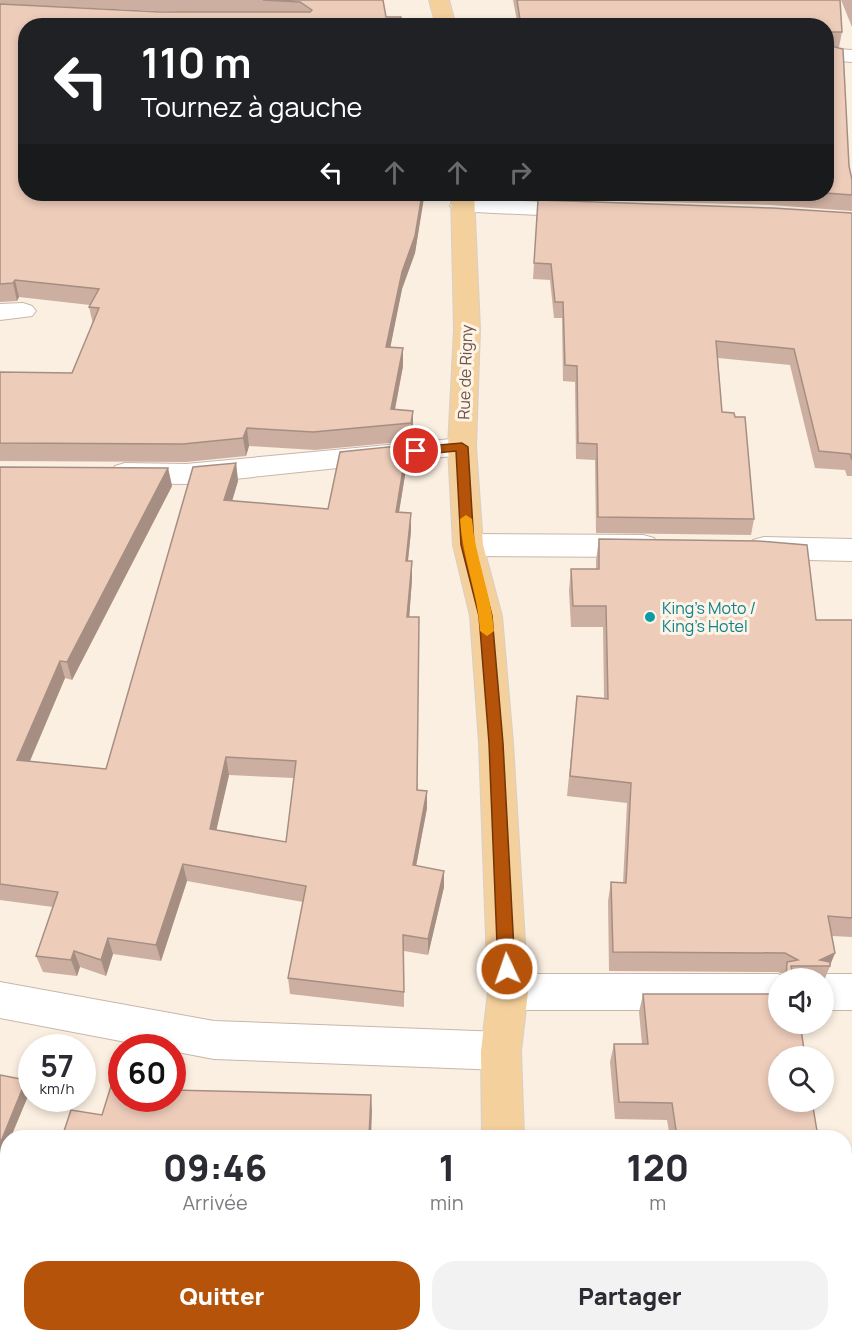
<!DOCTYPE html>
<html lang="fr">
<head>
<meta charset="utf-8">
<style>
  :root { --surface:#fff; --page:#f2f2f3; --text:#2b2b33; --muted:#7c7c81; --accent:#b45309 }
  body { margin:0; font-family:Manrope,sans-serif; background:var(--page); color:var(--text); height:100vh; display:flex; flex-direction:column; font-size:22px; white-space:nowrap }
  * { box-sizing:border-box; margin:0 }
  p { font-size:20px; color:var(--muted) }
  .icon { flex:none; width:33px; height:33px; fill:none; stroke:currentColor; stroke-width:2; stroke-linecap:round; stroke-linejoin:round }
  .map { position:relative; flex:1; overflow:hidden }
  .side { position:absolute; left:0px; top:1130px; width:852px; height:212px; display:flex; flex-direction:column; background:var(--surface); border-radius:24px 24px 0 0; box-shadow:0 3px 9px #0003 }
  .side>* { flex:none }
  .hud { position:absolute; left:18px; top:18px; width:816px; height:183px; border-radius:24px; box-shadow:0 3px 9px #0003; background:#202124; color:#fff; overflow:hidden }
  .tools { position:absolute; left:768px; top:968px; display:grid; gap:12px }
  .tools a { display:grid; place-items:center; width:66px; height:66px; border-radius:50%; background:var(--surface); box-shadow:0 3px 9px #0003; font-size:30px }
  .speed { position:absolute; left:18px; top:1034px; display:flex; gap:12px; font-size:30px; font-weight:700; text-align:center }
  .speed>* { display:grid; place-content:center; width:78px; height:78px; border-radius:50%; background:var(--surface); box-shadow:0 3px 9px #0003; line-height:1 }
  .speed small { font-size:15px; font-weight:400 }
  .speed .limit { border:9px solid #d22; background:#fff; color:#111 }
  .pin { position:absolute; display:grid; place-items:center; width:51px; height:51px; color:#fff; margin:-26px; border:3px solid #fff; border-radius:50%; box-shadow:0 2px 6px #0007 }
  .me { position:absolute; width:66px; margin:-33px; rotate:357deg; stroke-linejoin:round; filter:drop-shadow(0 0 4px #0008) }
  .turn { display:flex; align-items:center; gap:21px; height:126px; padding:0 24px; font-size:27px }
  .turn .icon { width:78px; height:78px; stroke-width:2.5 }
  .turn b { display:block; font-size:42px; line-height:51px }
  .lanes { display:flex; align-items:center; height:57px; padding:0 24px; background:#0003; justify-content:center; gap:30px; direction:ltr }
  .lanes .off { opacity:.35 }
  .eta { display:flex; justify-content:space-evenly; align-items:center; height:102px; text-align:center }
  .eta b { font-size:36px; font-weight:800; line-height:42px }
  .cta { display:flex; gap:12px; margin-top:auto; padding:12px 24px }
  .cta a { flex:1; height:69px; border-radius:24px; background:var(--accent); color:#fff; font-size:24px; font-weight:800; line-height:69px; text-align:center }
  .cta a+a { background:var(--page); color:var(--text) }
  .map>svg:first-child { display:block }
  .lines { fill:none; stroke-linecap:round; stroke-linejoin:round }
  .minor-casing { stroke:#c9b6a9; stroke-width:2 }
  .primary-casing { stroke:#d7cfcc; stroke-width:2 }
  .minor { fill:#fff; fill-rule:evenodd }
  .primary { fill:#f4d09d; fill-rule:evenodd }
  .wall { fill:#ccafa0; fill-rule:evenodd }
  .shaded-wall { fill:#a68f82 }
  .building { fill:#edccba; stroke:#a68f82; stroke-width:1.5; fill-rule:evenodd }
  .route { fill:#b45309; stroke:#753606; stroke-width:1.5 }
  .slow { fill:#f59e0b }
  .culture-dot { fill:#0f9aa8; stroke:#fdf3e6; stroke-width:2 }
  .labels { text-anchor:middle; stroke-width:6; stroke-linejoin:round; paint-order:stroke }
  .street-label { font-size:16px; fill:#6f554a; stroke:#fdf3e6 }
  .culture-label { font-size:16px; fill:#0d838f; stroke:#fdf3e6; text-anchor:start }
</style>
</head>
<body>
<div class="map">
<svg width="852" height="1340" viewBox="0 0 852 1340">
  <rect width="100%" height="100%" fill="#faefe1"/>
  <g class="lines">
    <defs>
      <g id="minor">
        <path d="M826 48 852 50V62L826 60Z"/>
        <path d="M462 199 581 203 589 205 593 210 589 215 581 217 454 211 450 206 454 201Z"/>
        <path d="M23 303 32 306 36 311 32 316 0 320V304Z"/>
        <path d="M462 438 472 440 476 447 472 454 186 484 125 483 115 480 110 473 115 466 125 463 186 464Z"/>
        <path d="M468 534 643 535 654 538 658 546 654 554 643 557 468 556 457 553 453 545 457 537Z"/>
        <path d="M764 537 852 539V561L764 559 753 556 749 548 753 540Z"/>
        <path d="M508 974H778L788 978H778V1010H508L494 1005 488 992 494 979Z"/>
        <path d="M824 974H852V1010H824V978H814Z"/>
        <path d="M0 982 214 1021 501 1032 515 1038 521 1051 515 1064 501 1070 214 1059 172 1051V1047H152L0 1018Z"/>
        <path d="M852 1237V1281L844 1283V1238Z"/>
      </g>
      <g id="primary">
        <path d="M429 0H449L456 26H436Z"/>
        <path d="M451 194H474L480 329 476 447 483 545 502 616 513 743 528 992 521 1051 524 1137H482L481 1051 488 992 479 743 470 616 453 545 448 447 454 329Z"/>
        <rect x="485" y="1334" width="46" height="6"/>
      </g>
    </defs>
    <!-- minor casing -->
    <use href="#minor" class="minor-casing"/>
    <!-- primary casing -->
    <use href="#primary" class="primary-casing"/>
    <!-- minor -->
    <use href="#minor" class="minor"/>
    <!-- primary -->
    <use href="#primary" class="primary"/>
  </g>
  <!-- wall -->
  <g class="wall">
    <path d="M0 0H383L26 194H424L415 253 402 289 390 347 403 366 395 410 413 411V428L411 441 315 450 249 446 246 456 186 462 0 461V372L72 373 93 324 89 307 90 305 19 297 17 301 0 302ZM0 4 180 12H160Z"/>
    <path d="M513 0H840L842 32 839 47H833L849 166 852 180V211L770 205 538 199V194H826V26H518Z"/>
    <path d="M841 0H852V27Z"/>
    <path d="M538 200 852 213V476H847L845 470 815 468 790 365 718 358 722 412 754 519 751 535 596 533 595 460 576 459 575 382 563 381 562 318H554L550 280 533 279Z"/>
    <path d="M407 445V463L399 512 411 531 408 561H412V579L409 617 418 790 427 808 416 866 444 871V887L428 955 404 951V1007L290 994 288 978 303 902 187 881 161 961 113 954 106 976 80 967 77 976 43 972 36 956 53 907 0 900V467L168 468 172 486 72 680 65 678 30 761 106 769 236 463 238 481 232 501 328 509ZM229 775 294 778 286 842 216 830Z"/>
    <path d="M599 539 816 620H852V937L832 936 835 953 824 981V978H781L783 974 778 972 609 971 608 901 611 882 623 883 627 803 567 796 577 696 604 698 603 627H571L569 590 571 569H596V560Z"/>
    <path d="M643 994 818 1137H670L667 1120 615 1119 610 1062 614 1044H642L639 1012Z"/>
    <path d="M844 1152H852V1235L844 1238Z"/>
    <path d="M704 1334H826L828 1340H703V1336Z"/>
  </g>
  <!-- shaded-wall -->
  <g class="shaded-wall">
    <path d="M422 194H424V198L415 253 402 289 387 364 386 347 402 272Z"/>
    <path d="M15 280 19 297 17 301 13 283Z"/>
    <path d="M403 348V366L392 424 391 409Z"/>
    <path d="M413 411V428L411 441V423Z"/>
    <path d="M247 428 249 446 246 456 243 438Z"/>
    <path d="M407 445V463L396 530V512Z"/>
    <path d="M236 463 238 481 227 518 224 500Z"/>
    <path d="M168 468 172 486 72 680 67 662Z"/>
    <path d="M411 513V531L406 579V561Z"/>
    <path d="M412 561V579L408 634 407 617Z"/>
    <path d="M60 661 65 678 23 777 17 760Z"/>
    <path d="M226 757 229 775 213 845 210 829Z"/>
    <path d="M427 791V808L413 882V865Z"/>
    <path d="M183 864 187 881 161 961 156 945Z"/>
    <path d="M444 871V887L428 955V939Z"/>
    <path d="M108 938 113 954 106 976 101 960Z"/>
    <path d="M74 951 80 967 77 976 71 960Z"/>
    <path d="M835 953 827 972 830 966 820 960Z"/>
    <path d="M172 1069 175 1077 172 1086Z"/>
    <path d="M26 1080 31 1089 11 1137H8V1146L0 1165V1144Z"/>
    <path d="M371 1095 372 1111 371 1137H369Z"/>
    <path d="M851 1223H852V1234L844 1238V1234Z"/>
    <path d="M21 1334H31L30 1340H20Z"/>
  </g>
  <!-- building -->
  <g class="building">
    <path d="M263 0H383L386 17H401L400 26H26V194H422L415 236 402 272 386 347 403 348 391 409 413 411 411 423 313 432 247 428 243 438 183 444 0 443V372L72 373 99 308 89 307 99 289 15 280 13 283 0 284V4L160 12H310L312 10 300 2Z"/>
    <path d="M517 0H840L842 32H828L827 45 843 49 849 166 852 180V195L826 193V26H521Z"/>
    <path d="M538 200 773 208 852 213V460L850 454 819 451 794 349 716 341 722 412 734 413 735 417H745L754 519 598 517 597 444 578 443 577 366 565 365 563 302H555L551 264 534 263Z"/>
    <path d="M407 445 396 512 411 513 406 561H412L407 617H419L417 790 427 791 413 865 444 871 428 939 403 935 404 992 288 978 306 886 183 864 156 945 108 938 101 960 74 951 71 960 36 956 58 892 0 884V467L168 468 67 662 60 661 17 760 106 769 193 467 236 463 224 500 328 509 340 452ZM226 757 296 761 286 842 210 829Z"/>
    <path d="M599 539 758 541 807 545 816 620H852V918L828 916 835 953 820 960 830 962V966H791L793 978H786L787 962 798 960 785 953 613 952 611 882 626 883 631 783 570 776 577 696 608 699 606 606H573L571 569H599Z"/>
    <path d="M643 994H778V1023H800L805 1056H778V1101H812L818 1137H677L672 1103 619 1102 614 1044H648Z"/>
    <path d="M121 1054 122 1098H172V1090L371 1095 369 1137H62L71 1110 102 1115Z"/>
    <path d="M0 1075 26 1080 0 1144Z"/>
    <rect x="844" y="1152" width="8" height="71"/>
    <path d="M0 1277H8V1334H21L20 1340H0Z"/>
    <path d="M166 1334H354L353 1340H166Z"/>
    <path d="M710 1334H826L828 1340H712Z"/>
  </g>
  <!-- route -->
  <path class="route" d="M462 443 468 447 474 545 492 616 503 743 515 969 512 975 507 977 501 975 498 969 489 743 479 616 461 545 456 451 416 455 410 451 416 447Z"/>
  <!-- slow -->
  <path class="slow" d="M466 515 472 519C475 557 491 593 494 631L487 636 480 631C478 593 462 557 460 519Z"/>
  <!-- markers -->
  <circle class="culture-dot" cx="650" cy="617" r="6"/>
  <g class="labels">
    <!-- street labels -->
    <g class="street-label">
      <text transform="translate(465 372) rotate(-88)" y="6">Rue de Rigny</text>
    </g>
    <!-- culture labels -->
    <g class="culture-label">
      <text x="662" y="614">King's Moto /<tspan x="662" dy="18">King's Hotel</tspan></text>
    </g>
  </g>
</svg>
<div class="tools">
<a><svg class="icon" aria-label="sound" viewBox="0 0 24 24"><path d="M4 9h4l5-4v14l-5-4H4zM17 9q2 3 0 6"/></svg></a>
<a><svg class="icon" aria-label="search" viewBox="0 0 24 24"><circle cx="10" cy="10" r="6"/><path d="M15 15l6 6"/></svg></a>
</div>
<div class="speed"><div>57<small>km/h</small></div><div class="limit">60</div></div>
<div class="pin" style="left:416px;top:451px;background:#d93025"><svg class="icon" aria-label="arrive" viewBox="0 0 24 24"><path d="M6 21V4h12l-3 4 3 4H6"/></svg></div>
<svg class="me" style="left:507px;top:969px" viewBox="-20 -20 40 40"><circle r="17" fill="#b45309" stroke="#fff" stroke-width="3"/><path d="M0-11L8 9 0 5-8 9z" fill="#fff"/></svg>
<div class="hud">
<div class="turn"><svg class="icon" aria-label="left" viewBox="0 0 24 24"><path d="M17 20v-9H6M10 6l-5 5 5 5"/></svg><div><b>110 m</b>Tournez à gauche</div></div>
<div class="lanes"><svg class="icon" aria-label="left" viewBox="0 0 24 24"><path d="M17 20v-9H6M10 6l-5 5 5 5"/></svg><svg class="icon off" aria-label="ahead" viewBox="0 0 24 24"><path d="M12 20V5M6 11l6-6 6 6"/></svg><svg class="icon off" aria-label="ahead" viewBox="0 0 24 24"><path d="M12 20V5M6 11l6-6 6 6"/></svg><svg class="icon off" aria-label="right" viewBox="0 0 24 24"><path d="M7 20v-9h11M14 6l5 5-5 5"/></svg></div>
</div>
<section class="side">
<div class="eta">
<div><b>09:46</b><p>Arrivée</p></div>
<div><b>1</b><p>min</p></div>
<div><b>120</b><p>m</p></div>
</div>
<div class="cta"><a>Quitter</a><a>Partager</a></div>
</section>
</div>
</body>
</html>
